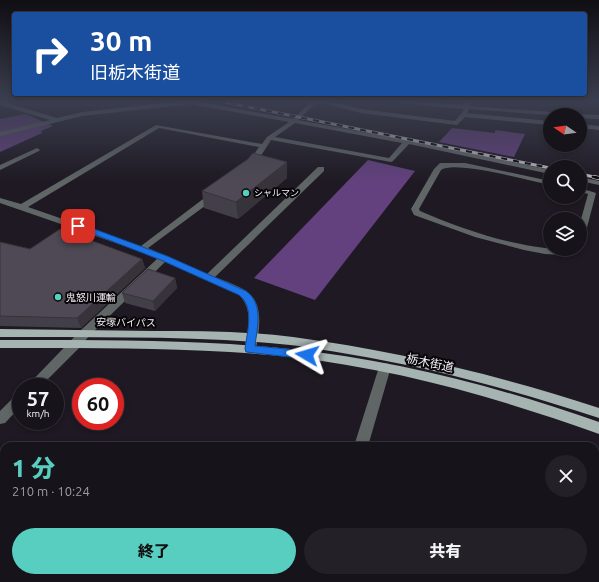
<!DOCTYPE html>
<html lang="ja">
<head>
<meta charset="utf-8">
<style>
  :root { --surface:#16131a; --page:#232027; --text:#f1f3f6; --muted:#9e9ea2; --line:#353239; --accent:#58cec1 }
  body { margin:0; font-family:Ubuntu,"Noto Sans JP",sans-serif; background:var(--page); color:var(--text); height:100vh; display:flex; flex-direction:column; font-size:15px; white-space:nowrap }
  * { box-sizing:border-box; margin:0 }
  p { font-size:13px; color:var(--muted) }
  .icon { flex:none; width:22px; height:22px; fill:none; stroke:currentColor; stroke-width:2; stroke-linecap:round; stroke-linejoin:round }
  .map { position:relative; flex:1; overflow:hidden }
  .panel { position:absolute; left:0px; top:442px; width:599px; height:140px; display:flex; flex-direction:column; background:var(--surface); border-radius:12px 12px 0 0; box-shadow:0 2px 6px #0003,0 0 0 1px var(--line) }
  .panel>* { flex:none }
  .hud { position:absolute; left:12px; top:12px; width:575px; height:84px; border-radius:4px; box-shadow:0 2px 6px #0003,0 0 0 1px var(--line); background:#1a4fa0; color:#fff; overflow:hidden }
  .needle { width:26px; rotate:283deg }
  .buttons { position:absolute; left:543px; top:108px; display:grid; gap:8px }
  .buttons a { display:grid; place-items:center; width:44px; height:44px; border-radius:50%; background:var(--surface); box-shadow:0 2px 6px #0003,0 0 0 1px var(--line); font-size:20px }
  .speed { position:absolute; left:12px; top:378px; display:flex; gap:8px; font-size:20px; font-weight:700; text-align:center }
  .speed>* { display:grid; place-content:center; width:52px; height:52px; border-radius:50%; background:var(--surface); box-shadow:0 2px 6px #0003,0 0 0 1px var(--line); line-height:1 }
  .speed small { font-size:10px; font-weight:400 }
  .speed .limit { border:6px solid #d22; background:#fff; color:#111 }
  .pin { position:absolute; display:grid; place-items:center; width:34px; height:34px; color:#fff; margin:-17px; border-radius:8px; box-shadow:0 2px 6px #0006 }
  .me { position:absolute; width:44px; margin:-22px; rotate:277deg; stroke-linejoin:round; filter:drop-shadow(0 0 3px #0008) }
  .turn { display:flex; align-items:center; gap:14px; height:84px; padding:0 12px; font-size:18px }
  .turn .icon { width:52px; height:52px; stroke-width:2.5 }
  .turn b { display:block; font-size:28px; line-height:34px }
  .round { display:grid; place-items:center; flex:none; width:42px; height:42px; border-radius:21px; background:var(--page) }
  .headline { display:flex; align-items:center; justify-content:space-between; height:68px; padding:0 12px }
  h1 { font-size:24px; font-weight:800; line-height:30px; color:var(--accent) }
  .primary-button { display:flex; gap:8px; margin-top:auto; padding:8px 12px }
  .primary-button a { flex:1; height:46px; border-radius:24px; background:var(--accent); color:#111; font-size:16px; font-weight:800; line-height:46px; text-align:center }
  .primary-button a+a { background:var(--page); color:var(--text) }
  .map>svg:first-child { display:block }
  .forest { fill:#63417e }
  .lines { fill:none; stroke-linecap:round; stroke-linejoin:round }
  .minor { fill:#5f6665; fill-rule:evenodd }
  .major { fill:#a5b3b1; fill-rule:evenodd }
  .rail-far1-casing { stroke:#bebbc2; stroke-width:3 }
  .rail-casing { stroke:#bebbc2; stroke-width:4 }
  .rail-far1 { stroke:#070508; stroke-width:2; stroke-dasharray:6; stroke-linecap:butt }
  .rail { stroke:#070508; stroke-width:2.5; stroke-dasharray:8; stroke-linecap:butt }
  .wall { fill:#433f48 }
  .shaded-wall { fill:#37333b }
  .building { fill:#4e4954; stroke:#37333b }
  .route { fill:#1a73e8; stroke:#114b97 }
  .poi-dot { fill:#58cec1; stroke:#070508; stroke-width:1.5 }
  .labels { text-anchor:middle; stroke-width:4; stroke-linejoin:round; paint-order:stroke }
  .far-poi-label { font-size:9px; fill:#f5f2f8; stroke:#070508; text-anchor:start }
  .poi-label { font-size:10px; fill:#f5f2f8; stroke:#070508; text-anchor:start }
  .street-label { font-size:10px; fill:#f5f2f8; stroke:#070508 }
  .near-street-label { font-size:12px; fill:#f5f2f8; stroke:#070508 }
</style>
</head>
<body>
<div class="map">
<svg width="599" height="582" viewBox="0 0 599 582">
  <rect width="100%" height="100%" fill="#1e1922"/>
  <!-- forest -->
  <g class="forest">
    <path d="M26 114 53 126 41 131 42 133 0 152V119Z"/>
    <path d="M452 128 495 133V130L525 134 514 157 439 142Z"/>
    <path d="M368 160 415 171 315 300 254 278Z"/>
  </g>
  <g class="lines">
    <!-- minor -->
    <g class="minor">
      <path d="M0 101 57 118 82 112 182 101H196L293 119 310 103 307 101H330L361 109 455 121 464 110 463 109 380 101H409L464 105 468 101 471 103 469 106 567 113 570 115H550L469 109 467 113 550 121V125L465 117 457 125 361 113 326 104 316 103 298 120 407 140 550 170V174L409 144 393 161 391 162 271 140 253 168H250L246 166 259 147 159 128 28 207 141 246 211 193H217V197L148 248 207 274 318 167H324V171L215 277C225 281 237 285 246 291 265 303 259 331 256 349L254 352 250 353 246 352 244 349C248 331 254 310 239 295L165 262 89 336 80 347 40 387H26L81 330 157 259 139 251 0 203V198L21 204 156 125 262 144 267 137 289 122 191 104 82 116 0 136V132L50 120 0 105ZM295 123 402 143 389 158 275 137Z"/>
      <path d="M580 114 599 115V119L580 118V115H578Z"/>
      <path d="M580 124 599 126V130L580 128Z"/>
      <path d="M37 148 40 150 39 151 0 170V165Z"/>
      <path d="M440 163H465L550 181V185C531 181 454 160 441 170L419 209 420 211C459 228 503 243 545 248 556 250 567 249 579 249L577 251 562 255 545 254 524 250 475 237 414 215 411 209 434 169Z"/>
      <path d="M580 177 599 181V185L580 181Z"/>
      <path d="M580 188 596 193 584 239 580 242V223L588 194 580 192Z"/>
      <path d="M385 363 389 364 391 367 368 446H354L379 367 381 364Z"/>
      <path d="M21 393V406L5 423 0 424V411L17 394Z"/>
      <path d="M51 578H69L68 582H50Z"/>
      <path d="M393 578H409L408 582H392Z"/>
    </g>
    <!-- major -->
    <g class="major">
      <path d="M0 329C51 330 102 330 153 331 199 331 247 331 293 337 397 351 499 375 599 408V418C517 391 433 368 348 354 329 351 309 347 290 345 194 335 97 338 0 337Z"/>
      <path d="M0 340C97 340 194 339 290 349 396 360 499 387 599 422V434C499 398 397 369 291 357 194 347 97 348 0 348Z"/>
    </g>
    <defs>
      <g id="rail-far1">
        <path d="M219 101 550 168"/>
        <path d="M580 174 599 178"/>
      </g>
      <path id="rail" d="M594 177 599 178"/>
    </defs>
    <!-- rail-far1 casing -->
    <use href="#rail-far1" class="rail-far1-casing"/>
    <!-- rail casing -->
    <use href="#rail" class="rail-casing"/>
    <!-- rail-far1 -->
    <use href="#rail-far1" class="rail-far1"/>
    <!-- rail -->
    <use href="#rail" class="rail"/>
  </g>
  <!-- wall -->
  <g class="wall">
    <path d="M287 162V178L238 219 204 208 202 191Z"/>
    <path d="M0 242 30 249 142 259 145 268 81 328 0 326Z"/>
    <path d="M175 278 177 288 155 311 125 303 122 293Z"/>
  </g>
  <!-- shaded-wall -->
  <g class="shaded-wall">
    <path d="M287 162V178L238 219 236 202Z"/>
    <path d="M142 259 145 268 81 328 77 318Z"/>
    <path d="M175 278 177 288 155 311 153 301Z"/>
  </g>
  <!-- building -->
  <g class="building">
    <path d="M253 153 287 162 236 202 202 191 248 159Z"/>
    <path d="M60 229 142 259 77 318 0 316V242L30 249Z"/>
    <path d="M148 269 175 278 153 301 122 293Z"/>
  </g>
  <!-- sky -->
  <linearGradient id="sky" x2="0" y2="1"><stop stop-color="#100e13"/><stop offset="0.55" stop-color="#3b3e4f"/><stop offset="1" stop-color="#3b3e4f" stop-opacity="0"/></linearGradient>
  <rect width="599" height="183" fill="url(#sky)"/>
  <!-- route -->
  <path class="route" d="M78 223 167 256 246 291C264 304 257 327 255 346L307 351 311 353 312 355 311 358 307 359 246 352 245 349C247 332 255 307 239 295L161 260 75 227V224Z"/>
  <!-- markers -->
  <g class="poi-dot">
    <circle cx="246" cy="193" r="4"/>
    <circle cx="58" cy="297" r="4"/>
  </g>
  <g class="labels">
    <!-- far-poi labels -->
    <g class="far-poi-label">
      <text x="254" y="196">シャルマン</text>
    </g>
    <!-- poi labels -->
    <g class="poi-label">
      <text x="66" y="301">鬼怒川運輸</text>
    </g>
    <!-- street labels -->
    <g class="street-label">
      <text transform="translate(126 322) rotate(1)" y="4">安塚バイパス</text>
    </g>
    <!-- near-street labels -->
    <g class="near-street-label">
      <text transform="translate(430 363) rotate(12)" y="4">栃木街道</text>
    </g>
  </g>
</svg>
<div class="buttons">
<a><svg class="needle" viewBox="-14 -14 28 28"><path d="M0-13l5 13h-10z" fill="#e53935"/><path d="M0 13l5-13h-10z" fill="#9e9ea2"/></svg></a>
<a><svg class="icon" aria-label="search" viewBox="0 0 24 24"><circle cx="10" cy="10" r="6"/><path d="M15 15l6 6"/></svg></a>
<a><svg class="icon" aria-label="layers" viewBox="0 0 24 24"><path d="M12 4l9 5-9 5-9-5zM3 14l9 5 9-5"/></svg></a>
</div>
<div class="speed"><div>57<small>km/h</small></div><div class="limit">60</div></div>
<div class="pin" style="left:78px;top:226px;background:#d93025"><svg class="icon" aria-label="arrive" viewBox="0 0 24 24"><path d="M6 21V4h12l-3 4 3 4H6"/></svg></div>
<svg class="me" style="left:307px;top:355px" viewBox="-20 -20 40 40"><path d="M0-17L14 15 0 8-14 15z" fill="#1a73e8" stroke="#fff" stroke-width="4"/></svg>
<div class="hud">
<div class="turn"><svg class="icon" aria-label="right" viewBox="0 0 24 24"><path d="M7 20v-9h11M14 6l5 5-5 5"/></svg><div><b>30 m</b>旧栃木街道</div></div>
</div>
<section class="panel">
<div class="headline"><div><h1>1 分</h1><p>210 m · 10:24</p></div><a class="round"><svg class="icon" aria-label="close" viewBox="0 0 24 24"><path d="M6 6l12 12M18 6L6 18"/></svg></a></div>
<div class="primary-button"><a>終了</a><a>共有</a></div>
</section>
</div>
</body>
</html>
